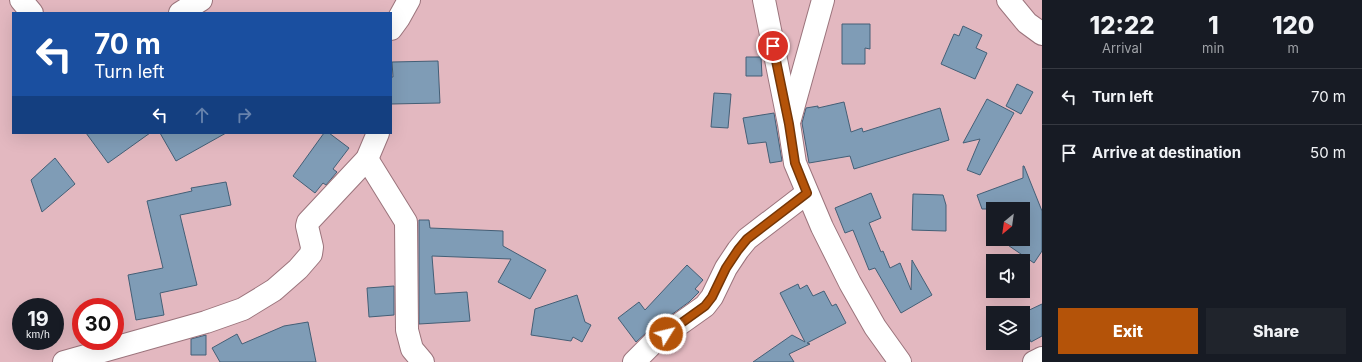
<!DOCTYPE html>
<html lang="en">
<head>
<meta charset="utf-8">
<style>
  :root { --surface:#171b24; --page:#20242c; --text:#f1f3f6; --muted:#9ea1a6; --line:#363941; --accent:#b45309 }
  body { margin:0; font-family:Inter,sans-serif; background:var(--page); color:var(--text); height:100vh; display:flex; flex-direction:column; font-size:15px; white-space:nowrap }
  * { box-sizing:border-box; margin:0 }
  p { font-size:13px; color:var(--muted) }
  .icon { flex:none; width:22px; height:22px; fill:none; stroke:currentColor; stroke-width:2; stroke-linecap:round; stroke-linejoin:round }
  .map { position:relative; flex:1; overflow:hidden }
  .sheet { display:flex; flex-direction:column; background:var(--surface); width:320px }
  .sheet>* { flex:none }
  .banner { position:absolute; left:12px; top:12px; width:380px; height:122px; border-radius:0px; box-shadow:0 4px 16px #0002; background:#1a4fa0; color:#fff; overflow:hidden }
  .needle { width:26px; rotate:209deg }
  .controls { position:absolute; left:986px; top:202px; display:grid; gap:8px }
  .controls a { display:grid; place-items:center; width:44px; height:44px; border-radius:0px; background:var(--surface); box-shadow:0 4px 16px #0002; font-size:20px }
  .speed { position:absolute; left:12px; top:298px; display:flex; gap:8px; font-size:20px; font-weight:700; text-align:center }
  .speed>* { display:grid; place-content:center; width:52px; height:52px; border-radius:50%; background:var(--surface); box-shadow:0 4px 16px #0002; line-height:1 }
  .speed small { font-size:10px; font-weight:400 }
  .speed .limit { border:6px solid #d22; background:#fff; color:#111 }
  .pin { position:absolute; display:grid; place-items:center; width:34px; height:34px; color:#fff; margin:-17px; border:2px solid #fff; border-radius:50%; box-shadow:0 1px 4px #0007 }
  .me { position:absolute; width:44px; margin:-22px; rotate:54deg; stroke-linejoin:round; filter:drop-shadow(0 0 3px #0008) }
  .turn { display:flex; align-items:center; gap:14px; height:84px; padding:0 16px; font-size:18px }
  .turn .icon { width:52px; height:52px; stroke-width:2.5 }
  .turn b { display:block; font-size:28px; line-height:34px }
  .lanes { display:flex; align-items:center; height:38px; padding:0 16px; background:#0003; justify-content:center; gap:20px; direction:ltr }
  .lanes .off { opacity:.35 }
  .eta { display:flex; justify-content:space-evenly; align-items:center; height:68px; text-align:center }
  .eta b { font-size:24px; font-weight:800; line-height:28px }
  .primary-button { display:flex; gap:8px; margin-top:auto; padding:8px 16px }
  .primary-button a { flex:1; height:46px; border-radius:0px; background:var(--accent); color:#fff; font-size:16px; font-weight:800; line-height:46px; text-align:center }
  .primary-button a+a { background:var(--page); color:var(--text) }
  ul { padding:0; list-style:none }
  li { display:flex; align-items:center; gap:12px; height:56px; padding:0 16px; border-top:1px solid var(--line) }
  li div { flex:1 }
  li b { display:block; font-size:15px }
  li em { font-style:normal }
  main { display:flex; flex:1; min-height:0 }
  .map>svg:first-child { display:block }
  .building { fill:#7f9cb6; stroke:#445f76 }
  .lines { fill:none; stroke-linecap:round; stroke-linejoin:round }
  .minor-casing { stroke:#9b747c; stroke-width:24 }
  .minor { stroke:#fff; stroke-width:22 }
  .route-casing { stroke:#753606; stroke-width:10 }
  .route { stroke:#b45309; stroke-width:7 }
</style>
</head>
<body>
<main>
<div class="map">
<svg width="1042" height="362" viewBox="0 0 1042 362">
  <rect width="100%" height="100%" fill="#e3b8c0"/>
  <!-- building -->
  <g class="building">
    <path d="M842 24H870V49L865 48V64H842Z"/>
    <path d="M963 26 982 35 976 48 987 53 975 79 941 64 954 34 959 36Z"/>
    <path d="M746 57H761L762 76H746Z"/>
    <path d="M438 61 440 103 391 104V77H393L392 62Z"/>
    <path d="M1017 84 1033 92 1021 114 1006 106Z"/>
    <path d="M714 93 731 94 728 128 711 127Z"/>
    <path d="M987 99 1014 113 980 175 967 170 980 139 963 143Z"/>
    <path d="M844 102 851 132 862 128 863 132 940 108 949 140 854 169 850 156 809 163 802 123 806 108 818 106V108Z"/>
    <path d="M774 113 782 161 770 163 766 142 748 144 743 118Z"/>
    <path d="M86 133H150L108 163Z"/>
    <path d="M160 133H226L176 161Z"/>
    <path d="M324 133H329L349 148 333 169 337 172 326 185 323 183 315 193 293 176Z"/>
    <path d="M55 158 75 184 42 212 31 180Z"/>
    <path d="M1023 166H1024L1042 211V251L1034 263 999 239H1023V209H982L977 195 1023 178Z"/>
    <path d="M226 182 231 205 180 215 197 285 160 293 164 315 136 320 128 275 163 268 147 201 192 191 191 188Z"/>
    <path d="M871 193 881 218 869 223 881 252 883 251 890 268 900 263 911 290 912 260 932 295 901 313 875 268 869 270 853 230 845 233 835 208Z"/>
    <path d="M913 194 943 195 946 205V231L912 230Z"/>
    <path d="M419 220H429L430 228 503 231V246L546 270 530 299 498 282 511 259 432 256 435 294 467 292 470 321 419 324Z"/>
    <path d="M687 265 703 280 695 289 699 292 689 302 646 333 636 342 618 318 639 302 645 310Z"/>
    <path d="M798 284 800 289 807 285 813 296 824 291 832 306 836 304 846 323 807 343 810 344 789 354 794 362H753L792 335 805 342 780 293Z"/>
    <path d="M394 286V315L369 317 367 288Z"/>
    <path d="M577 295 585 322 591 325 582 342 573 337 571 341 531 335 535 309Z"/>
    <path d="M1042 304V336L1031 342 1023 326V313Z"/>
    <path d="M308 322 316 362H220L212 348 237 334 242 344 284 326Z"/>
    <path d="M206 335V355H191V339Z"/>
  </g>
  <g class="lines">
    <defs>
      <g id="minor">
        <path d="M21 0 32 13"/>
        <path d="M764 0 789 124 795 163 822 227 850 283 875 327 900 362"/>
        <path d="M1008 0 1027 23 1042 34"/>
        <path d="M180 13 201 0"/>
        <path d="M391 29 399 18 409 0"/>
        <path d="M790 119 823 0"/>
        <path d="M367 159 406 222 407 330 412 349 423 362"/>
        <path d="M64 362 206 322 243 309 274 290 298 269 311 254 312 247 307 226 308 222 367 159 378 133"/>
        <path d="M634 362 653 343 705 306 712 297 726 268 738 250 747 239 807 193"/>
        <path d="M1034 362 1042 358"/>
      </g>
    </defs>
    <!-- minor casing -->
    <use href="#minor" class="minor-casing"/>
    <!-- minor -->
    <use href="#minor" class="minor"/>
  </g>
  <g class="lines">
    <defs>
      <path id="route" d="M666 334 705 306 712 297 726 268 738 250 747 239 807 193 795 163 789 124 773 46"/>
    </defs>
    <!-- route casing -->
    <use href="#route" class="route-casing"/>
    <!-- route -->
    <use href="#route" class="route"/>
  </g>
</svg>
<div class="controls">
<a><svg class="needle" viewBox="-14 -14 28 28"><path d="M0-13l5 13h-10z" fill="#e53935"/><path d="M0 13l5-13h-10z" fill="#9ea1a6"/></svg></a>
<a><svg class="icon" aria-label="sound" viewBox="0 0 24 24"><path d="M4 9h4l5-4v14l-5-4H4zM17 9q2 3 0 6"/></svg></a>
<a><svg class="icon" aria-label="layers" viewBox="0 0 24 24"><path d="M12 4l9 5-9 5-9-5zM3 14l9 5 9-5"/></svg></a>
</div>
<div class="speed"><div>19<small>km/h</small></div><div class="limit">30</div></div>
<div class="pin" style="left:773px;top:46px;background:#d93025"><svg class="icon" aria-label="arrive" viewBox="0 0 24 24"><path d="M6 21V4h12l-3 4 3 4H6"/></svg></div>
<svg class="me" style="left:666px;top:334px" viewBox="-20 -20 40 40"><circle r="17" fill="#b45309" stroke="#fff" stroke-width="3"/><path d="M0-11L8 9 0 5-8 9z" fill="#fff"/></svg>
<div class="banner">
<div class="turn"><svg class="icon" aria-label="left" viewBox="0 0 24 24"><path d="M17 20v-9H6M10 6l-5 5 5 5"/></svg><div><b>70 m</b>Turn left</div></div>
<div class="lanes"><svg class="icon" aria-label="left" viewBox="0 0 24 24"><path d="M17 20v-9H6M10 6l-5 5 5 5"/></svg><svg class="icon off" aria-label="ahead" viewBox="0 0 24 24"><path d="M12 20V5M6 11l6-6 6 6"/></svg><svg class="icon off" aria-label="right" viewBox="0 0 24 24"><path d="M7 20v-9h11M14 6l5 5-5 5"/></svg></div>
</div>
</div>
<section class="sheet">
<div class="eta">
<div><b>12:22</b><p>Arrival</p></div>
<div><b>1</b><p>min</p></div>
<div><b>120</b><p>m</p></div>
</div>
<ul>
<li><svg class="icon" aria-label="left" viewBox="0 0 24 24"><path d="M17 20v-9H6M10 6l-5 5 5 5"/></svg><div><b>Turn left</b></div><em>70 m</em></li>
<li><svg class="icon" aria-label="arrive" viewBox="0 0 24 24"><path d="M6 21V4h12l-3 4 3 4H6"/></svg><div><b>Arrive at destination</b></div><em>50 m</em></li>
</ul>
<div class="primary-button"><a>Exit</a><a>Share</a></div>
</section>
</main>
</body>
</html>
